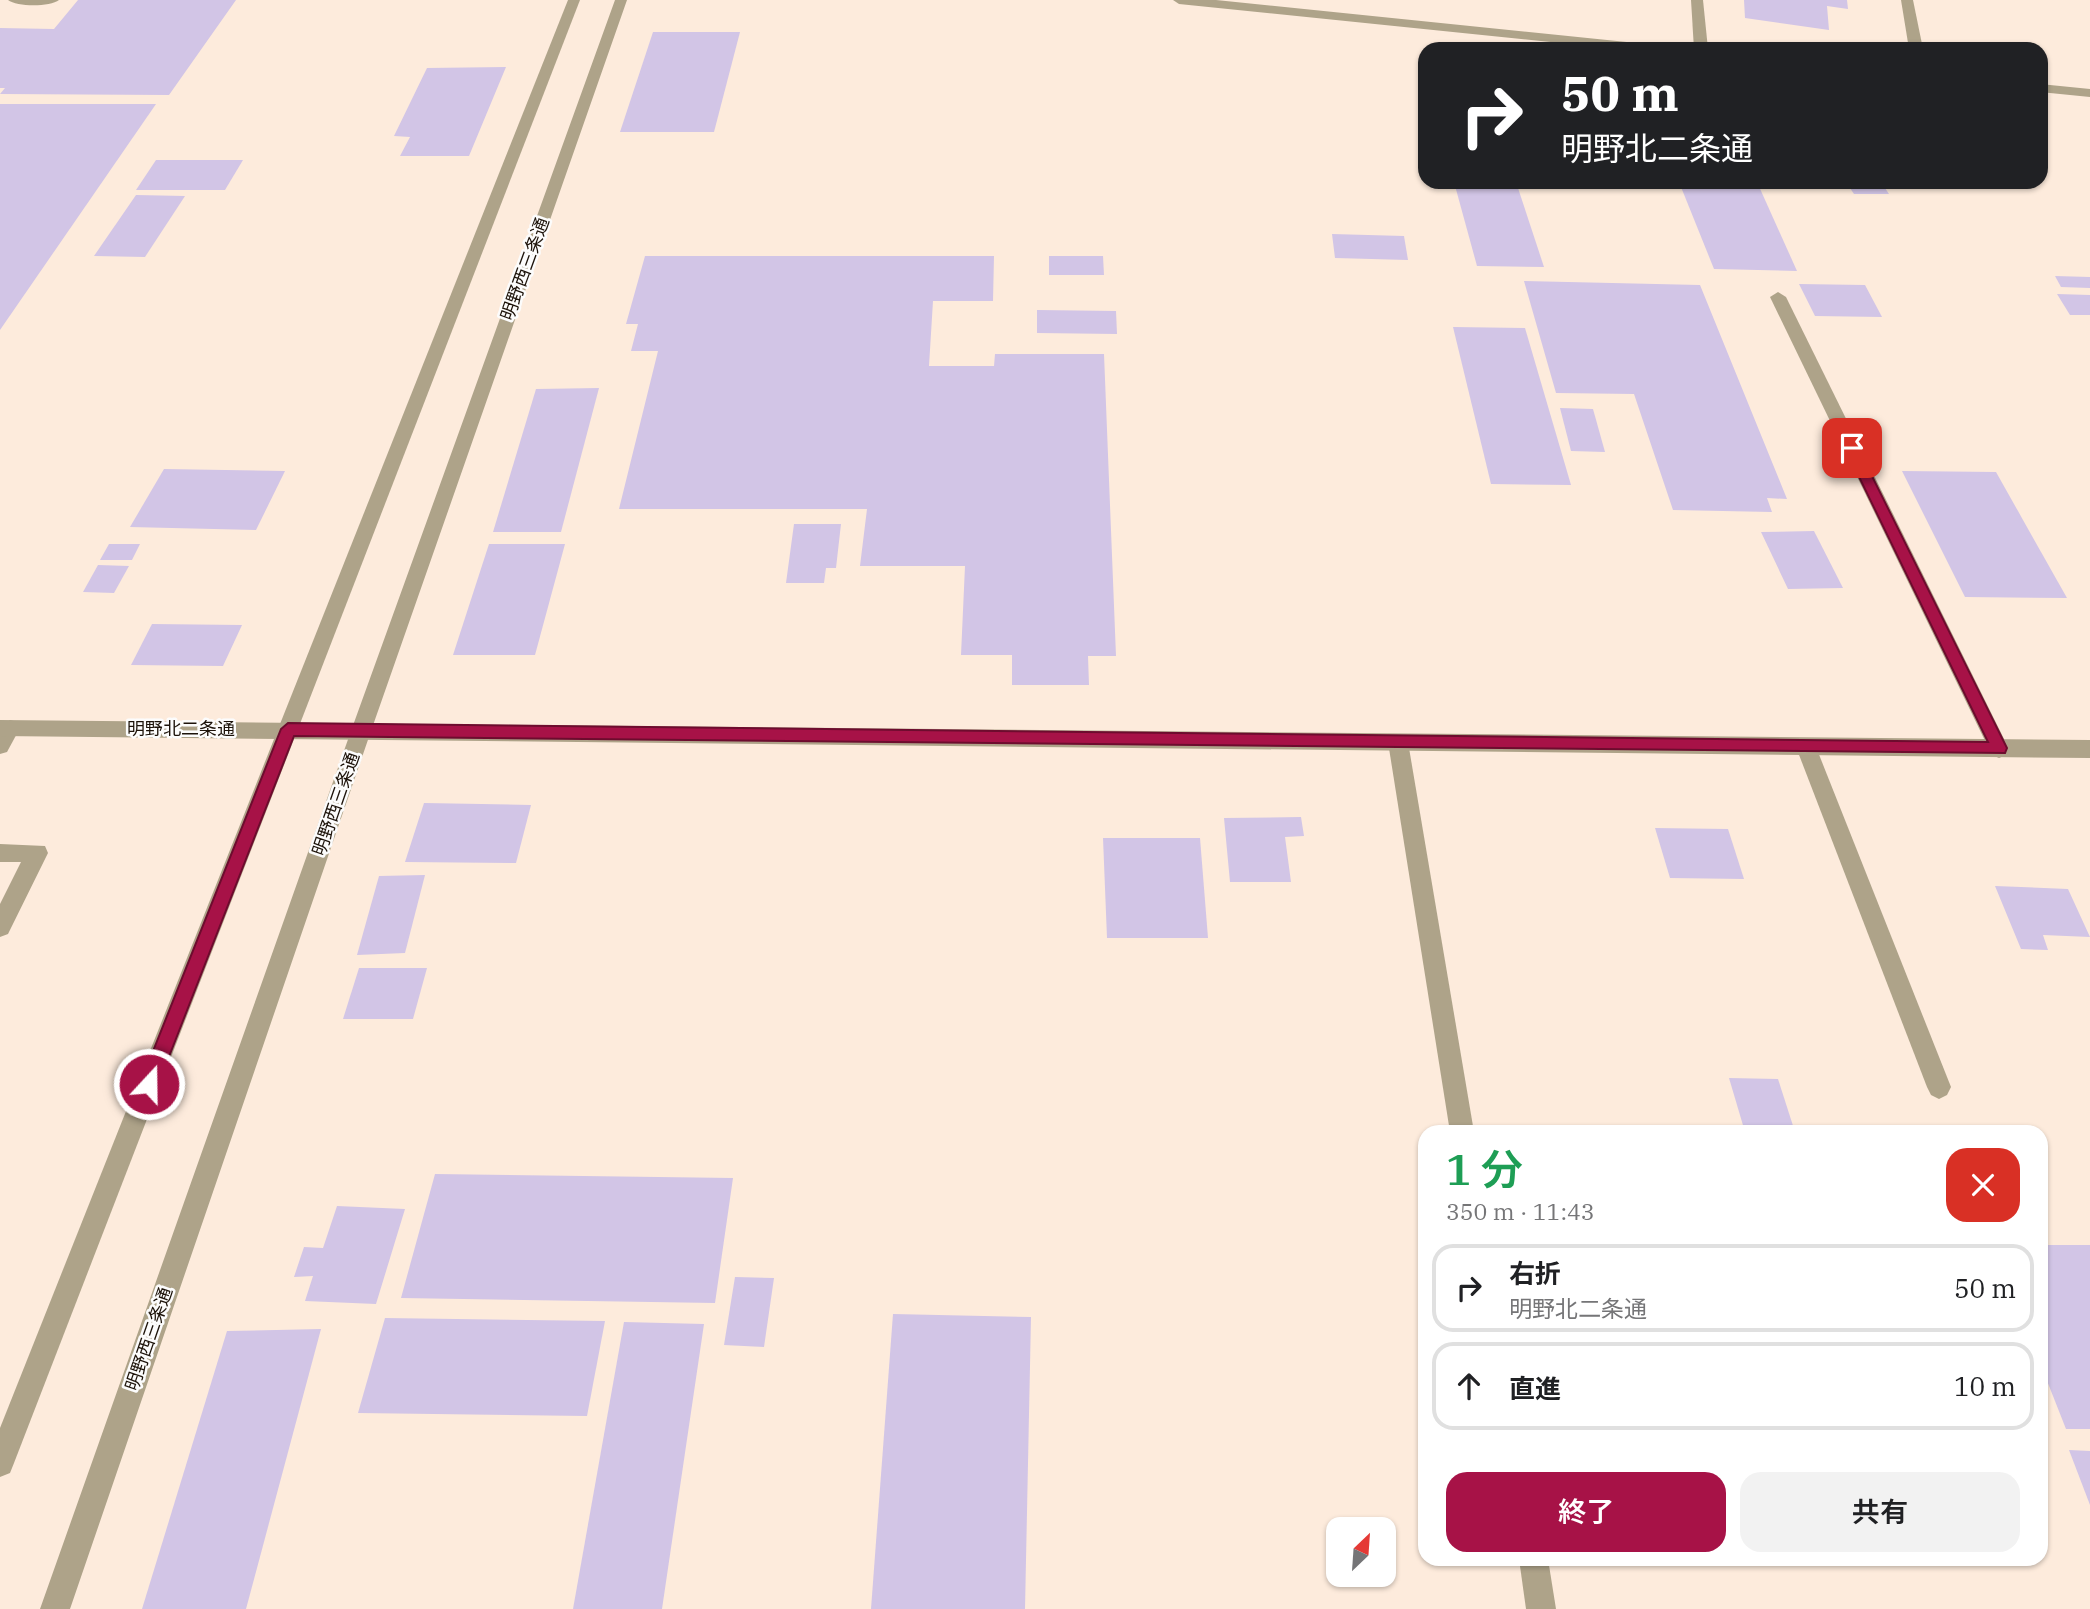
<!DOCTYPE html>
<html lang="ja">
<head>
<meta charset="utf-8">
<style>
  :root { --surface:#fff; --page:#f2f2f2; --text:#202124; --muted:#757577; --line:#e0e0e0; --accent:#a71247 }
  body { margin:0; font-family:"IBM Plex Serif","Noto Sans JP",serif; background:var(--page); color:var(--text); height:100vh; display:flex; flex-direction:column; font-size:26px; white-space:nowrap }
  * { box-sizing:border-box; margin:0 }
  p { font-size:23px; color:var(--muted) }
  .icon { flex:none; width:38px; height:38px; fill:none; stroke:currentColor; stroke-width:2; stroke-linecap:round; stroke-linejoin:round }
  .map { position:relative; flex:1; overflow:hidden }
  .side { position:absolute; left:1418px; top:1125px; width:630px; height:441px; display:flex; flex-direction:column; background:var(--surface); border-radius:21px; box-shadow:0 2px 5px #0004 }
  .side>* { flex:none }
  .guide { position:absolute; left:1418px; top:42px; width:630px; height:147px; border-radius:21px; box-shadow:0 2px 5px #0004; background:#202124; color:#fff; overflow:hidden }
  .needle { width:46px; rotate:25deg }
  .controls { position:absolute; left:1326px; top:1517px; display:grid; gap:14px }
  .controls a { display:grid; place-items:center; width:70px; height:70px; border-radius:14px; background:var(--surface); box-shadow:0 2px 5px #0004; font-size:35px }
  .pin { position:absolute; display:grid; place-items:center; width:60px; height:60px; color:#fff; margin:-30px; border-radius:14px; box-shadow:0 4px 10px #0006 }
  .me { position:absolute; width:77px; margin:-38px; rotate:21deg; stroke-linejoin:round; filter:drop-shadow(0 0 5px #0008) }
  .turn { display:flex; align-items:center; gap:24px; height:147px; padding:0 28px; font-size:32px }
  .turn .icon { width:91px; height:91px; stroke-width:2.5 }
  .turn b { display:block; font-size:49px; line-height:60px }
  .round { display:grid; place-items:center; flex:none; width:74px; height:74px; border-radius:21px; background:var(--page) }
  .head { display:flex; align-items:center; justify-content:space-between; height:119px; padding:0 28px }
  h1 { font-size:42px; font-weight:600; line-height:52px; color:#1e9e55 }
  .cta { display:flex; gap:14px; margin-top:auto; padding:14px 28px }
  .cta a { flex:1; height:80px; border-radius:21px; background:var(--accent); color:#fff; font-size:28px; font-weight:600; line-height:80px; text-align:center }
  .cta a+a { background:var(--page); color:var(--text) }
  ul { padding:0; list-style:none }
  li { display:flex; align-items:center; gap:21px; height:88px; margin:0 14px 10px; padding:0 14px; border:4px solid var(--line); border-radius:21px }
  li div { flex:1 }
  li b { display:block; font-size:26px }
  li em { font-style:normal }
  .map>svg:first-child { display:block }
  .building { fill:#d2c5e6 }
  .lines { fill:none; stroke-linecap:round; stroke-linejoin:round }
  .service { fill:#aea389; fill-rule:evenodd }
  .minor { fill:#aea389; fill-rule:evenodd }
  .tertiary { fill:#aea389; fill-rule:evenodd }
  .route { fill:#a71247; stroke:#6d0c2e; stroke-width:2 }
  .labels { text-anchor:middle; stroke-width:5; stroke-linejoin:round; paint-order:stroke }
  .street-label { font-size:18px; fill:#1c1209; stroke:#fcfcfc }
</style>
</head>
<body>
<div class="map">
<svg width="2090" height="1609" viewBox="0 0 2090 1609">
  <rect width="100%" height="100%" fill="#fdebdc"/>
  <!-- building -->
  <g class="building">
    <path d="M78 0H236L169 95 0 94 5 88H0V28L54 29Z"/>
    <path d="M1744 0H1847L1848 9 1827 6 1829 30 1745 18Z"/>
    <path d="M653 32H740L714 132H620Z"/>
    <path d="M506 67 469 156H400L410 137 394 136 427 68Z"/>
    <path d="M0 104H156L0 330Z"/>
    <path d="M156 160H243L225 190H136Z"/>
    <path d="M1454 182H1516L1544 267 1477 266Z"/>
    <path d="M1679 182H1757L1797 271 1714 269Z"/>
    <path d="M1821 182H1881L1889 194H1854L1848 185H1823Z"/>
    <path d="M136 195 185 196 145 257 94 256Z"/>
    <path d="M1332 234 1404 236 1408 260 1335 258Z"/>
    <path d="M645 256H994L993 301H933L929 366H994L995 354H1104L1116 656H1088L1089 685H1012V655H961L965 566H860L867 509H619L658 351H631L638 324H626Z"/>
    <path d="M1049 256H1103L1104 275H1049Z"/>
    <path d="M2055 276 2090 277V288L2061 287Z"/>
    <path d="M1524 281 1700 285 1787 499 1767 498 1772 512 1673 510 1634 394 1556 393Z"/>
    <path d="M1799 284 1865 285 1882 317 1815 316Z"/>
    <path d="M2057 294 2090 295V315H2070Z"/>
    <path d="M1037 310 1116 311 1117 334 1037 333Z"/>
    <path d="M1453 327 1525 328 1571 485 1491 484Z"/>
    <path d="M599 388 561 532H493L536 389Z"/>
    <path d="M1560 408 1593 409 1605 452 1571 451Z"/>
    <path d="M164 469 285 471 256 530 130 527Z"/>
    <path d="M1902 471 1996 472 2067 598 1965 597Z"/>
    <path d="M794 524H841L836 568H826L824 583H786Z"/>
    <path d="M1814 531 1843 588 1788 589 1761 532Z"/>
    <path d="M109 544H140L132 560H100Z"/>
    <path d="M489 544H565L535 655H453Z"/>
    <path d="M98 565 129 566 114 593 83 592Z"/>
    <path d="M152 624 242 625 223 666 131 665Z"/>
    <path d="M424 803 531 805 516 863 405 862Z"/>
    <path d="M1301 817 1304 836 1285 837 1291 882H1230L1224 818Z"/>
    <path d="M1655 828 1728 829 1744 879 1670 878Z"/>
    <path d="M1103 838H1200L1208 938H1107Z"/>
    <path d="M425 875 405 953 357 955 379 876Z"/>
    <path d="M1995 886 2068 889 2090 937 2043 935 2048 950 2021 949Z"/>
    <path d="M359 968H427L413 1019H343Z"/>
    <path d="M1729 1078 1778 1079 1795 1132H1745Z"/>
    <path d="M435 1174 733 1178 715 1303 401 1298Z"/>
    <path d="M337 1206 405 1209 376 1304 305 1301 313 1276 294 1277 304 1247 323 1248Z"/>
    <path d="M2040 1245H2090V1429H2066L2040 1363Z"/>
    <path d="M735 1277 774 1278 764 1347 724 1345Z"/>
    <path d="M893 1314 1031 1317 1025 1609H871Z"/>
    <path d="M385 1318 605 1321 587 1416 358 1413Z"/>
    <path d="M624 1322 704 1324 662 1609H573Z"/>
    <path d="M321 1329 246 1609H142L227 1331Z"/>
    <path d="M2069 1450 2090 1451V1505Z"/>
  </g>
  <g class="lines">
    <!-- service -->
    <g class="service">
      <path d="M8 0H59C50 7 17 7 8 0Z"/>
      <path d="M1691 0H1703L1708 49H1694Z"/>
      <path d="M1901 0H1913L1923 49H1909Z"/>
      <path d="M1778 292 1786 297 2009 749 2006 755 1999 758 1992 755 1989 749 1770 297Z"/>
      <path d="M10 720 17 722 20 728 7 752 0 754V727Z"/>
      <path d="M1398 734 1405 736 1408 742 1474 1132H1450L1388 742 1391 736Z"/>
      <path d="M1806 739 1813 741 1816 747 1951 1087 1947 1095 1939 1099 1931 1095 1927 1087 1796 747 1799 741Z"/>
      <path d="M0 844 45 846 48 853 8 934 0 937V904L21 862H0Z"/>
      <path d="M1519 1559H1548L1556 1609H1526Z"/>
    </g>
    <!-- minor -->
    <g class="minor">
      <path d="M1173 0H1216L1656 45 1663 49H1618L1179 4Z"/>
      <path d="M2040 84 2090 89V97L2040 92Z"/>
      <path d="M0 720 2090 740V758L0 736Z"/>
    </g>
    <!-- tertiary -->
    <g class="tertiary">
      <path d="M568 0H580L14 1463 10 1473 0 1477V1428Z"/>
      <path d="M615 0H627L371 731 70 1609H40L351 731Z"/>
    </g>
  </g>
  <!-- route -->
  <path class="route" d="M1852 443 1858 448 2007 748 2005 753 294 736 156 1090 149 1092 143 1090 140 1084 281 729 288 723 1988 742 1845 448Z"/>
  <g class="labels">
    <!-- street labels -->
    <g class="street-label">
      <text transform="translate(525 269) rotate(-70)" y="6">明野西三条通</text>
      <text x="181" y="735">明野北二条通</text>
      <text transform="translate(336 804) rotate(-71)" y="6">明野西三条通</text>
      <text transform="translate(149 1339) rotate(-71)" y="6">明野西三条通</text>
    </g>
  </g>
</svg>
<div class="controls">
<a><svg class="needle" viewBox="-14 -14 28 28"><path d="M0-13l5 13h-10z" fill="#e53935"/><path d="M0 13l5-13h-10z" fill="#757577"/></svg></a>
</div>
<div class="pin" style="left:1852px;top:448px;background:#d93025"><svg class="icon" aria-label="arrive" viewBox="0 0 24 24"><path d="M6 21V4h12l-3 4 3 4H6"/></svg></div>
<svg class="me" style="left:149px;top:1084px" viewBox="-20 -20 40 40"><circle r="17" fill="#a71247" stroke="#fff" stroke-width="3"/><path d="M0-11L8 9 0 5-8 9z" fill="#fff"/></svg>
<div class="guide">
<div class="turn"><svg class="icon" aria-label="right" viewBox="0 0 24 24"><path d="M7 20v-9h11M14 6l5 5-5 5"/></svg><div><b>50 m</b>明野北二条通</div></div>
</div>
<section class="side">
<div class="head"><div><h1>1 分</h1><p>350 m · 11:43</p></div><a class="round" style="background:#d93025;color:#fff"><svg class="icon" aria-label="close" viewBox="0 0 24 24"><path d="M6 6l12 12M18 6L6 18"/></svg></a></div>
<ul>
<li><svg class="icon" aria-label="right" viewBox="0 0 24 24"><path d="M7 20v-9h11M14 6l5 5-5 5"/></svg><div><b>右折</b><p>明野北二条通</p></div><em>50 m</em></li>
<li><svg class="icon" aria-label="ahead" viewBox="0 0 24 24"><path d="M12 20V5M6 11l6-6 6 6"/></svg><div><b>直進</b></div><em>10 m</em></li>
</ul>
<div class="cta"><a>終了</a><a>共有</a></div>
</section>
</div>
</body>
</html>
